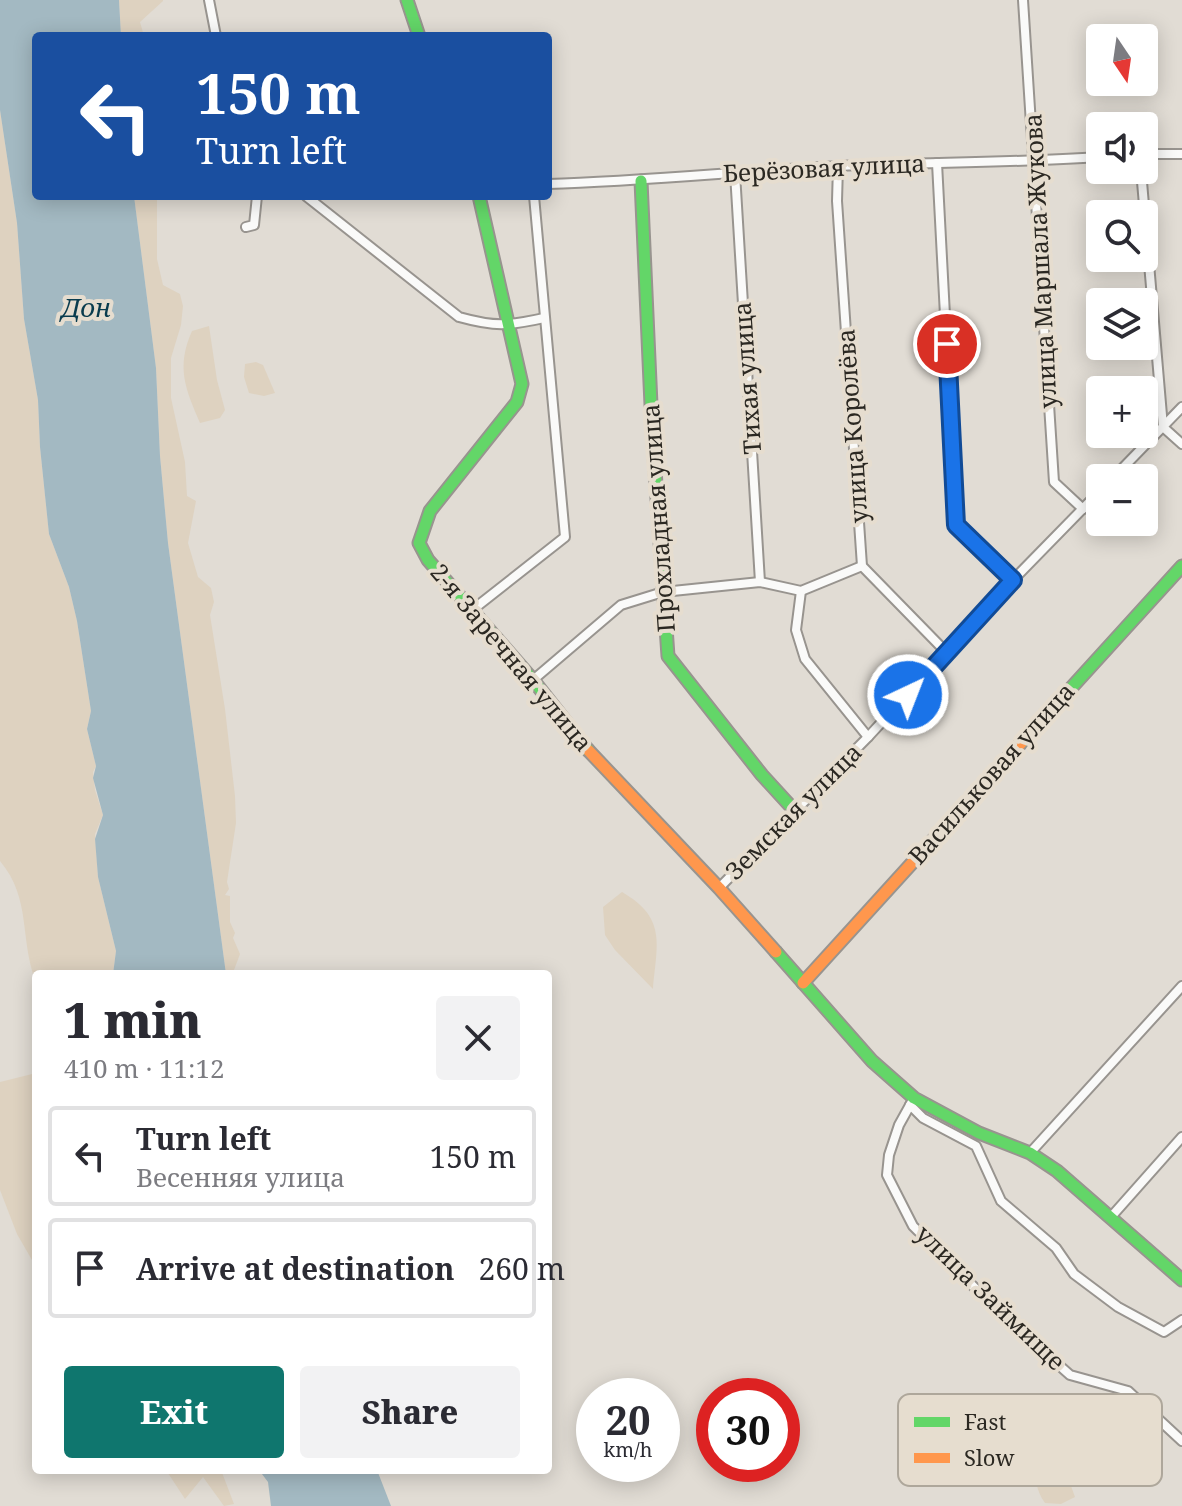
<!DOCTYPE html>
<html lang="en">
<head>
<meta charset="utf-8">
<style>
  :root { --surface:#fff; --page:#f2f2f3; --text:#2b2b33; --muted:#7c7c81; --line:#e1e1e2; --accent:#0f766e }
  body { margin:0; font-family:"Noto Serif",serif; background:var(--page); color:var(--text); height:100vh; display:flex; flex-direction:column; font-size:30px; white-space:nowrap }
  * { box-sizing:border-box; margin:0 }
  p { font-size:26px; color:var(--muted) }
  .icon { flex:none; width:44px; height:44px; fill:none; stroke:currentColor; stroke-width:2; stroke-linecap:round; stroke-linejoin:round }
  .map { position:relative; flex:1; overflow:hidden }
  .side { position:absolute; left:32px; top:970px; width:520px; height:504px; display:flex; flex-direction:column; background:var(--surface); border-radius:8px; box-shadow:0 4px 20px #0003 }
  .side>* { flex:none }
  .top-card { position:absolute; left:32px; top:32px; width:520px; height:168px; border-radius:8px; box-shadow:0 4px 20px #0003; background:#1a4fa0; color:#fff; overflow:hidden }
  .needle { width:52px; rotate:167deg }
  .controls { position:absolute; left:1086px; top:24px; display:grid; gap:16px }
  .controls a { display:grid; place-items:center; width:72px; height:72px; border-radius:8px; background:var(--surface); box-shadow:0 4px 20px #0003; font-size:40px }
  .speed { position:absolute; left:576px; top:1378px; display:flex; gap:16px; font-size:40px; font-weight:700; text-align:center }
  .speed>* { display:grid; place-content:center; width:104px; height:104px; border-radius:50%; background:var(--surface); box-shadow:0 4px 20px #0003; line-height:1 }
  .speed small { font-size:20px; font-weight:400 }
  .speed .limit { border:12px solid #d22; background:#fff; color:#111 }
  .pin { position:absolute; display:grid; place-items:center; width:68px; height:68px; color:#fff; margin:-34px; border:4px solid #fff; border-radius:50%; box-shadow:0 2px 8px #0007 }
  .me { position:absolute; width:88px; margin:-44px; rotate:43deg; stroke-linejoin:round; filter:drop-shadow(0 0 6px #0008) }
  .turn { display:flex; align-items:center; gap:28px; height:168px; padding:0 32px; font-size:36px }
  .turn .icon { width:104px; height:104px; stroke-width:2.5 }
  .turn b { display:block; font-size:56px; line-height:68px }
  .round { display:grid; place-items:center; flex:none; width:84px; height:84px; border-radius:8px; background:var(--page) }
  .headline { display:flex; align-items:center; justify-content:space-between; height:136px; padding:0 32px }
  h1 { font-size:48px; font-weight:800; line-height:60px }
  .button { display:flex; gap:16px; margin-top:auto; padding:16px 32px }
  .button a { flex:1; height:92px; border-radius:8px; background:var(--accent); color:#fff; font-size:32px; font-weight:800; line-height:92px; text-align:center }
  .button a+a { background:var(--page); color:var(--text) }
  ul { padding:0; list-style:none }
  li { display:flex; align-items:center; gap:24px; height:100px; margin:0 16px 12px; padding:0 16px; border:4px solid var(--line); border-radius:8px }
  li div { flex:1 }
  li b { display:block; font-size:30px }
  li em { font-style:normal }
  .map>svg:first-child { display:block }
  .green { fill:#ded2c0 }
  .water { fill:#a3b9c2 }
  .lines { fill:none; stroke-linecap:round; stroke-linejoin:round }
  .street-casing { stroke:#98948f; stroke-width:12 }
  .fast-casing { stroke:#98948f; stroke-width:15 }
  .slow-casing { stroke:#98948f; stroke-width:15 }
  .street { stroke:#fafaf9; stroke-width:8 }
  .fast { stroke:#63d668; stroke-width:11 }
  .slow { stroke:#ff974d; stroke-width:11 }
  .route-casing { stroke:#114b97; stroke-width:20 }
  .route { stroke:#1a73e8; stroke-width:14 }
  .labels { text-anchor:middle; stroke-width:8; stroke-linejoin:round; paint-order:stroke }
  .street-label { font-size:24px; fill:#2b2822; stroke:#e6ddcf }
  .water-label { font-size:26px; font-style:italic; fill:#0a3c4e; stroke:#e6ddcf }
  .key { fill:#e6ddcf; stroke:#aea79b; stroke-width:2 }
  .key-label { font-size:22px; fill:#2b2822 }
</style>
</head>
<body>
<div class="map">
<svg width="1182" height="1506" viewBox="0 0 1182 1506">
  <rect width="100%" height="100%" fill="#e1dcd4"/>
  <!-- green -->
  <g class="green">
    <path d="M119 0H163V1L140 22 144 36H121Z"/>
    <path d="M0 110 17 223 24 319 38 400 40 447 49 534 69 587 77 621 91 711 87 729 96 766 93 772 95 790 103 815 95 834 98 877 116 951 113 974H36V982C19 939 32 899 0 861Z"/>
    <path d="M134 196H157V259L163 285 180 294 183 306 181 325 171 358V398L185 462 187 496 196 501 188 543 198 577 211 588 214 602 210 615 225 709 235 796 236 823 227 882 229 889 225 895 230 896V922L235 933 233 938 240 954 234 970 236 974H226L168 543 160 456 156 368Z"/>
    <path d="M209 326 217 380 225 410 220 418 200 423C185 388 176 367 192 331Z"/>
    <path d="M256 362 263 365 275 393 264 396 249 393 244 377 245 364Z"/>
    <path d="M622 892C667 918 657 944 653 989L615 950 605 935 603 907Z"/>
    <path d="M36 1073V1267L17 1234 0 1190V1082Z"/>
    <path d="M1077 1426 1090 1433 1060 1472 1071 1486 1075 1497 1061 1504 1045 1503C1026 1475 1042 1459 1056 1431Z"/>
    <path d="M166 1470H221L234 1504 224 1506 203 1477 185 1499Z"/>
  </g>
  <!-- water -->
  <g class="water">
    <path d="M0 0H119L121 36H36V196H134L156 368 160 456 168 543 226 974H113L116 951 98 877 95 839 103 815 93 778 96 766 87 729 91 711 77 621 69 587 49 534 40 447 38 400 24 319 17 223 0 110Z"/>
    <path d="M259 1470H377L391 1506H271L268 1482Z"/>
  </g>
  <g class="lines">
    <defs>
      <g id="street">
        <path d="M209 0 216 36"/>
        <path d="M1023 0 1054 482 1083 509"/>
        <path d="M1144 154H1182"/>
        <path d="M937 163 956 525 1013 580"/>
        <path d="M838 166 837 201 862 566 947 653"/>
        <path d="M1141 170 1163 427 1182 444"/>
        <path d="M735 173 760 582"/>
        <path d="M548 184C645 181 742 171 839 166 926 162 1013 163 1100 157"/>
        <path d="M306 196 459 317C495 327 508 326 544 318"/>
        <path d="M246 227 254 225 257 196"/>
        <path d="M1113 478 1182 407"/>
        <path d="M801 591 796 630 805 659 868 737"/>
        <path d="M471 611 565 537 534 196"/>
        <path d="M533 680 621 605 663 592 760 582 801 591 862 566"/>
        <path d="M719 888 868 737 1013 580 1100 491"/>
        <path d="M914 1098 899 1125 889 1155 887 1175 913 1226 998 1311 1070 1375 1128 1391 1182 1441"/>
        <path d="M910 1105 923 1118 976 1146 1001 1201 1056 1248 1074 1274 1118 1307 1164 1332 1182 1320"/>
        <path d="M1030 1153 1182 986"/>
        <path d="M1111 1217 1182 1137"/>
      </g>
      <g id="fast">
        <path d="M407 0 419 36"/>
        <path d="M641 181 652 427 668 656 762 775 794 810"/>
        <path d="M479 196 522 384 517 402 430 511 419 543 428 560 533 680 588 750"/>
        <path d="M1022 742 1182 566"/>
        <path d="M776 952 872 1061 914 1098 979 1133 1030 1153 1057 1171 1182 1280"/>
      </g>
      <g id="slow">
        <path d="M588 750 719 888 776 952"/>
        <path d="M803 983 1022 742"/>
      </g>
    </defs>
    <!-- street casing -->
    <use href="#street" class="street-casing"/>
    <!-- fast casing -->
    <use href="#fast" class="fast-casing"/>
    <!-- slow casing -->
    <use href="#slow" class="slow-casing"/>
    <!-- street -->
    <use href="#street" class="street"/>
    <!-- fast -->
    <use href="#fast" class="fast"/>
    <!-- slow -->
    <use href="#slow" class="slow"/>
  </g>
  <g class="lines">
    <defs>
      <path id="route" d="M908 695 1013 580 956 525 947 344"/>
    </defs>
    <!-- route casing -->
    <use href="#route" class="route-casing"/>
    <!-- route -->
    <use href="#route" class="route"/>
  </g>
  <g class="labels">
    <!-- street labels -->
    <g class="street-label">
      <text transform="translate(824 169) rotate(-3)" y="8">Берёзовая улица</text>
      <text transform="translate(1041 261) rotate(-93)" y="8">улица Маршала Жукова</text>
      <text transform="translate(748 378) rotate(-94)" y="8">Тихая улица</text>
      <text transform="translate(853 426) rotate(-94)" y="8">улица Королёва</text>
      <text transform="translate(659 518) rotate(-94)" y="8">Прохладная улица</text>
      <text transform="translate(511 658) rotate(50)" y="8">2-я Заречная улица</text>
      <text transform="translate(992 774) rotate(-48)" y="8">Васильковая улица</text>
      <text transform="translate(794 812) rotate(-45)" y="8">Земская улица</text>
      <text transform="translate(990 1298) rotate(44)" y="8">улица Займище</text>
    </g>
    <!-- water labels -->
    <g class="water-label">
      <text x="86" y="317">Дон</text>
    </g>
  </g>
  <!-- legend -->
  <rect x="898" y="1394" width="264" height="92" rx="12" class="key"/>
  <rect x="914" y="1417" width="36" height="10" fill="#63d668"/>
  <rect x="914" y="1453" width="36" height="10" fill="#ff974d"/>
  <g class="key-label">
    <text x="964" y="1430">Fast</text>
    <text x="964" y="1466">Slow</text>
  </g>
</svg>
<div class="controls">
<a><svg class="needle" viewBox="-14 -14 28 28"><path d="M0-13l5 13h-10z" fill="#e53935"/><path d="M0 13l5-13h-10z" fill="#7c7c81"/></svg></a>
<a><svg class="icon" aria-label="sound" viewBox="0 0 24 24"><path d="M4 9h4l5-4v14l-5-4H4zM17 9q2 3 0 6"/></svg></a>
<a><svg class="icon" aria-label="search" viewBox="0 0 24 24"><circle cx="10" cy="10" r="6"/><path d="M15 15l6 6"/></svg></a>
<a><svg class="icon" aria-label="layers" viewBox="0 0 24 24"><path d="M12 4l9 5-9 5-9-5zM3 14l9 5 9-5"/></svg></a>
<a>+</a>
<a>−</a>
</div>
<div class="speed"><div>20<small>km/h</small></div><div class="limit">30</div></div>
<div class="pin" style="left:947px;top:344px;background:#d93025"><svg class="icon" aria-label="arrive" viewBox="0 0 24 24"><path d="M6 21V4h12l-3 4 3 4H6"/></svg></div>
<svg class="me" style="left:908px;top:695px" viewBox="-20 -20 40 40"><circle r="17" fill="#1a73e8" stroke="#fff" stroke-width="3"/><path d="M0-11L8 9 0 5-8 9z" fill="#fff"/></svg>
<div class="top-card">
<div class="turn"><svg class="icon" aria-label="left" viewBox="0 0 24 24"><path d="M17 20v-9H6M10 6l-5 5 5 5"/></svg><div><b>150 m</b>Turn left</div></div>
</div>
<section class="side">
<div class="headline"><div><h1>1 min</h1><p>410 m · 11:12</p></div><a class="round"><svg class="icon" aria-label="close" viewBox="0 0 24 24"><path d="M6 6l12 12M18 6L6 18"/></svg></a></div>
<ul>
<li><svg class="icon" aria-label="left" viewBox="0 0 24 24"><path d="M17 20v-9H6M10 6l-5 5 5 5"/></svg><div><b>Turn left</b><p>Весенняя улица</p></div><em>150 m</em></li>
<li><svg class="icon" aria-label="arrive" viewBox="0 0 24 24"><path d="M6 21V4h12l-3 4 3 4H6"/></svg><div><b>Arrive at destination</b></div><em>260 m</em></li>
</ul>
<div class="button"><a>Exit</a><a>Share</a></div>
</section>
</div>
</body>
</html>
